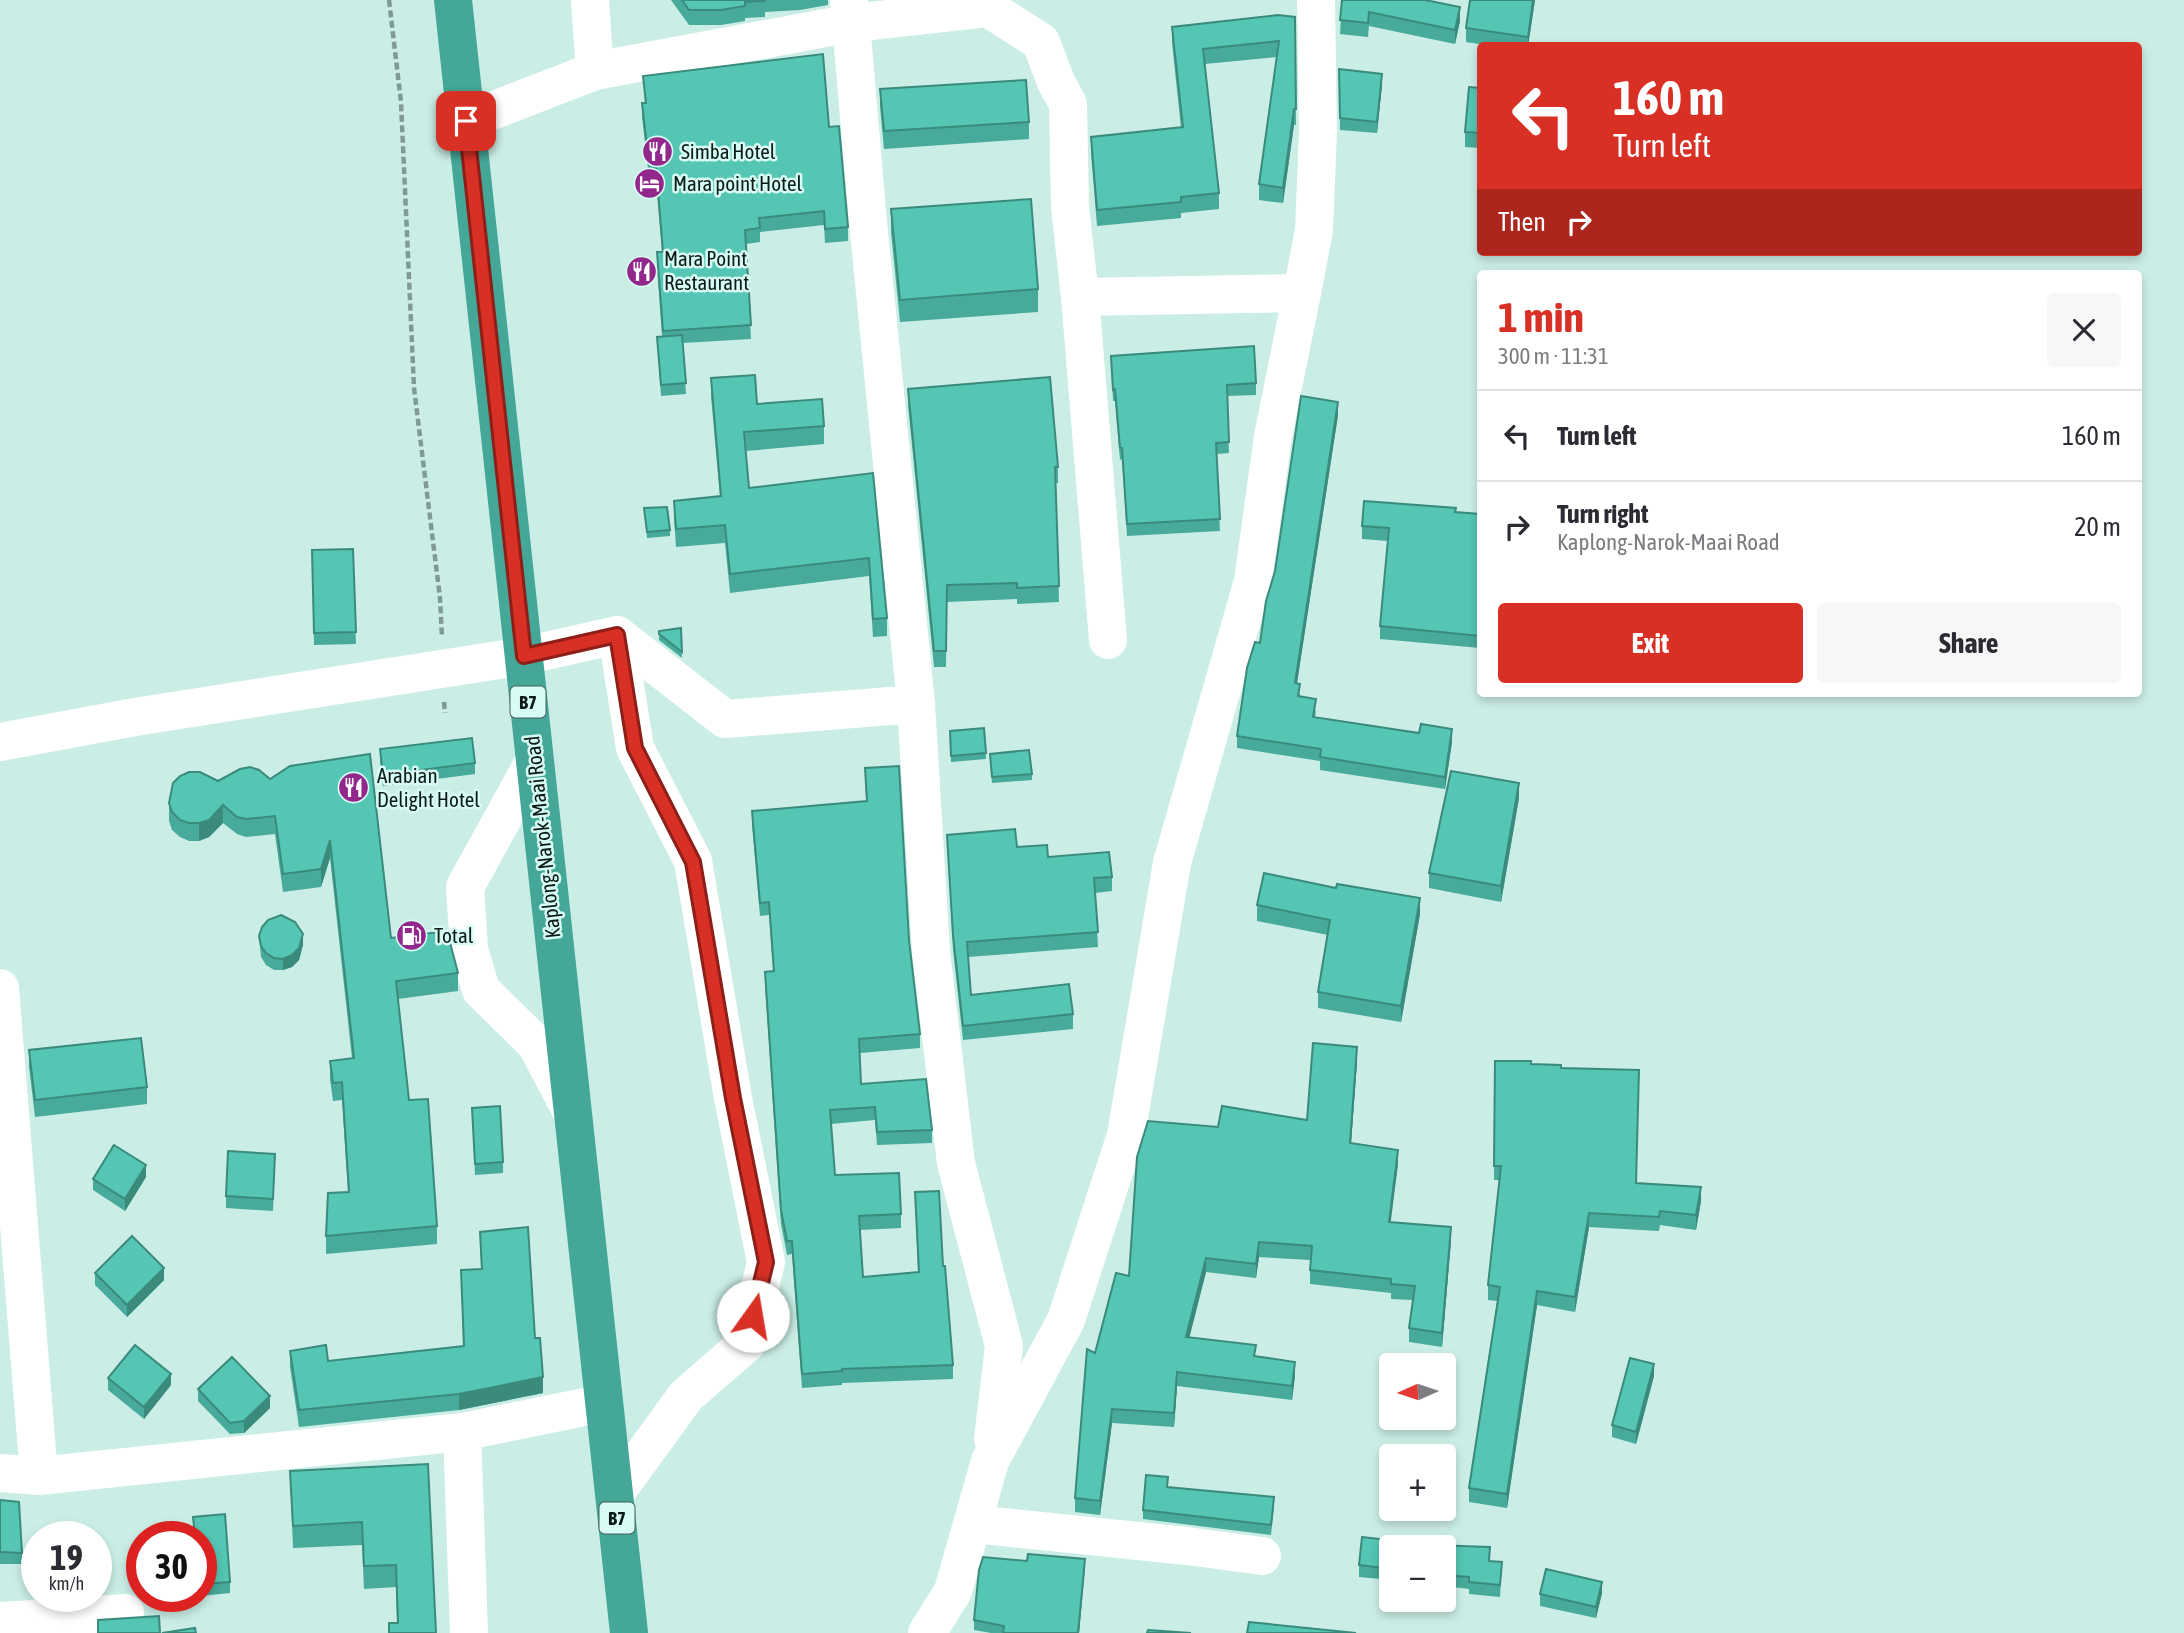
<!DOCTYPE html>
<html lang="en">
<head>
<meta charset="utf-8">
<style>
  :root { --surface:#fff; --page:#f7f7f7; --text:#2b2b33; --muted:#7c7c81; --line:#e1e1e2; --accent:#d93025 }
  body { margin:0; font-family:"Asap Condensed",sans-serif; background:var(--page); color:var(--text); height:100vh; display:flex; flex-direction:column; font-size:26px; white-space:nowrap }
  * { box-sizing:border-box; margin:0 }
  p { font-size:23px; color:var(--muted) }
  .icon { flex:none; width:38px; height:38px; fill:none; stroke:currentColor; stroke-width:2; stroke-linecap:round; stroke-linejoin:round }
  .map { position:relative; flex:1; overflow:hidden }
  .panel { position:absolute; left:1477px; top:270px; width:665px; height:427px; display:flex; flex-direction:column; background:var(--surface); border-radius:7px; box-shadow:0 4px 10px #0003 }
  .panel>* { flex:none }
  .top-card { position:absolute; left:1477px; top:42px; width:665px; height:214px; border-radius:7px; box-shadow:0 4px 10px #0003; background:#d93025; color:#fff; overflow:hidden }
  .needle { width:46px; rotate:267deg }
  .controls { position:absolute; left:1379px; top:1353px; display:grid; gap:14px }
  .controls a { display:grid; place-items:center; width:77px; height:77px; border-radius:7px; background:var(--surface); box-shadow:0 4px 10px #0003; font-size:35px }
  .speed { position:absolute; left:21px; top:1521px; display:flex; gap:14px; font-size:35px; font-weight:700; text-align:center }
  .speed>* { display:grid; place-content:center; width:91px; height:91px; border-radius:50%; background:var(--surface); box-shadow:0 4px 10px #0003; line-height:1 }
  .speed small { font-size:18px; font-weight:400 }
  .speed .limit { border:10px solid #d22; background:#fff; color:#111 }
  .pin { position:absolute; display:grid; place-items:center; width:60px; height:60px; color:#fff; margin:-30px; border-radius:14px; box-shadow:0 4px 10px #0006 }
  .me { position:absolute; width:77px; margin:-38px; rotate:13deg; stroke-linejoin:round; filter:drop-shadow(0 0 5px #0008) }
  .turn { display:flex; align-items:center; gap:24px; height:147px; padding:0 21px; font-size:32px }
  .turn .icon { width:91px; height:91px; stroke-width:2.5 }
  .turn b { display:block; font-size:49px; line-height:60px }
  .then { display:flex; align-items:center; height:66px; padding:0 21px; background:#0003; gap:14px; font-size:26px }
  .round { display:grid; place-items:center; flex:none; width:74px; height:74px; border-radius:7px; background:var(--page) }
  .overview { display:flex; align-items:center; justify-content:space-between; height:119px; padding:0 21px }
  h1 { font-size:42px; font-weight:700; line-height:52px; color:var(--accent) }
  .primary-button { display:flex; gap:14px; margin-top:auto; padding:14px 21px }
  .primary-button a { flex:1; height:80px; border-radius:7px; background:var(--accent); color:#fff; font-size:28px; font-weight:700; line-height:80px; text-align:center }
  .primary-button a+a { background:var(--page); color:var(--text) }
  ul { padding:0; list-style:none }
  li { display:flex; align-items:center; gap:21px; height:91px; padding:0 21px; border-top:2px solid var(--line) }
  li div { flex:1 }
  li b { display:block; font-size:26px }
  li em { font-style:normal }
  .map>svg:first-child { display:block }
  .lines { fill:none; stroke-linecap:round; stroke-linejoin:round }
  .path { stroke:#809b95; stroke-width:4.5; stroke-dasharray:7 3.5; stroke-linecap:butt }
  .minor { stroke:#fff; stroke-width:38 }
  .highway { stroke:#44a797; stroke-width:38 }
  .wall { fill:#48aa9a }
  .shaded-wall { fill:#3b8b7d }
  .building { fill:#54c6b3; stroke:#3b8b7d; stroke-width:2 }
  .route-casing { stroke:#8d1f18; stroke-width:18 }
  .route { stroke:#d93025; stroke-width:12 }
  .labels { text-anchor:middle; stroke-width:5; stroke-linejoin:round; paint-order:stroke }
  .shield { fill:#d7fcf4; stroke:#4a5e5a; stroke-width:2 }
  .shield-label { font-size:19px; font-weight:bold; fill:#0d1b18 }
  .poi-label { font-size:21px; fill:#0d1b18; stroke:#d7fcf4; text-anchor:start }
  .street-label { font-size:21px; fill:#0d1b18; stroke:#d7fcf4 }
</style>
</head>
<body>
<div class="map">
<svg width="2184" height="1633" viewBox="0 0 2184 1633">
  <rect width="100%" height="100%" fill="#caeee6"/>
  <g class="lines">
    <!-- path -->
    <g class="path">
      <path d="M389 0 401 102 414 388 440 598 442 637"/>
      <path d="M444 702 445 713"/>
    </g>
    <!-- minor -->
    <g class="minor">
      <path d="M590 0 595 71"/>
      <path d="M849 0 868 222 916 704"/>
      <path d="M466 121 595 71 852 23 988 8 1041 42 1056 82 1068 104 1070 207 1080 297 1108 640"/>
      <path d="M1302 293 1314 230 1318 132 1316 0"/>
      <path d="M617 635 725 719 916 704 931 952 956 1163 1004 1346 993 1439"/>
      <path d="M0 742 135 717 524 656 617 635 635 748 693 861 733 1098 766 1262 747 1343 686 1396 614 1495"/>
      <path d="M535 760 465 887 469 949 481 990 536 1044 573 1114"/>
      <path d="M0 988 39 1476"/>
      <path d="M462 1432 469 1633"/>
      <path d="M0 1473 39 1476 462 1432 604 1403"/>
      <path d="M974 1524 1187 1546 1262 1556"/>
      <path d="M0 1621 125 1613"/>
      <path d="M927 1633 953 1591 990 1461 1066 1320 1126 1135 1172 863 1253 581 1273 436 1302 293 1080 297"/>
    </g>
    <!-- highway -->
    <path class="highway" d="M453 0 629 1633"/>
  </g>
  <!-- wall -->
  <g class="wall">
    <path d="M671 0H828V5L800 10 765 12V17L745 18V21L721 25H689Z"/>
    <path d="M1342 0 1460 21 1455 44 1369 26 1368 37 1340 34Z"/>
    <path d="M1470 0H1535L1528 46H1491L1466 42V28Z"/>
    <path d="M1295 17 1296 125H1294L1283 203 1259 200V184L1277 57 1205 64 1219 193V209L1181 213V218L1097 226 1091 153V137L1181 128 1172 43V27Z"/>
    <path d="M1339 69 1382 85 1377 133 1340 130Z"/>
    <path d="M643 76 829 127 848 227V241L825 243 824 225 760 232V242L746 244 751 339 683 343 686 394 661 396 657 337 662 336 657 266V252H662L655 169H648L642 117V103H645Z"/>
    <path d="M1480 88V148L1465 147V132Z"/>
    <path d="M880 89 1029 122V139L884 149 880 107Z"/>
    <path d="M891 209 1038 289V312L900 322 891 232Z"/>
    <path d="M1111 356 1256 383V395L1227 396 1229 453 1216 454 1220 531 1127 536 1122 459 1120 460 1115 401H1113Z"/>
    <path d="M711 378 757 404 824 426V444L746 451 749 488 873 473 887 618V636L873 637 869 576 730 593 725 543 676 547 674 519V501L720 497 711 396Z"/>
    <path d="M908 389 1058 467V483H1056L1059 602 1017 604V599L947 602 946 667H934L908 405Z"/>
    <path d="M1338 415 1297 683 1300 696 1316 711 1315 718 1452 742 1445 789 1320 770V761L1237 748V736L1260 643Z"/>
    <path d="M644 508 670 530V536L647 538Z"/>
    <path d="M1456 512 1480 514V648L1380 639V626L1388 541 1362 539V526Z"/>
    <path d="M353 549 356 644 314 645 312 550Z"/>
    <path d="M681 628 682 658 659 640V631Z"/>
    <path d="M984 728 986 759 951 762 950 731Z"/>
    <path d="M380 749 475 763V774L383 786 380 761Z"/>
    <path d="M990 759 1032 774V780L992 783Z"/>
    <path d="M290 766 391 938 458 973V991L398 999 409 1100 437 1226V1244L326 1254V1236L348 1192 342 1100 333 1101 330 1079V1061L352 1058 330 858 321 887 283 892 275 834 246 837 237 834 223 823 209 837 199 841H189L180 837 172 830 169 821V803L218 781 270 779Z"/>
    <path d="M865 768 909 940 920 1034V1048L860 1053 861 1084 932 1130V1143L877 1145 875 1120 831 1124 835 1175 901 1214V1228L860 1230 863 1277 918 1272 915 1192 943 1266 953 1365V1379L842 1383V1385L802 1388 792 1254 787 1255 781 1224 765 985V972L773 971 769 915 760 916 752 825V811L866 801Z"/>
    <path d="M1519 798 1501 902 1429 888V873Z"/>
    <path d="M947 835 1017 847 1112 877V891L1095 893 1098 947 968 957 971 995 1073 1014V1029L963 1040 953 950Z"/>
    <path d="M1257 905 1420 914 1401 1022 1318 1008V992L1328 935 1257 921Z"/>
    <path d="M259 936 303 945 299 960 292 967 283 970H274L266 965 261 957Z"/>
    <path d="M29 1050 147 1087V1104L35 1117 29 1067Z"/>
    <path d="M1495 1061 1561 1068 1636 1183 1701 1201 1696 1230 1660 1225 1659 1231 1589 1227 1575 1312 1537 1305 1507 1508 1469 1502V1488L1497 1301 1488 1300V1285L1500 1180H1494Z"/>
    <path d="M1357 1062 1351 1143 1398 1164 1390 1222 1451 1241 1442 1347 1409 1342V1328L1413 1300 1391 1299V1293L1310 1284V1260L1259 1257 1256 1278 1206 1272 1189 1337 1256 1356 1295 1376 1292 1400 1177 1386 1174 1427 1112 1423 1100 1515 1075 1512V1498L1095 1353 1129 1276 1218 1127 1307 1120Z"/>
    <path d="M472 1108 503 1162V1173L475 1175Z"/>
    <path d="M275 1165 273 1211 226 1208V1196Z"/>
    <path d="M146 1177 125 1211 93 1190V1179Z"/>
    <path d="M480 1232 535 1338 543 1393 459 1410 299 1427 290 1367V1351L328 1361 463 1346 461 1270 481 1269Z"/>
    <path d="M95 1273 164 1280 127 1317 95 1285Z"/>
    <path d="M1654 1376 1636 1444 1612 1437V1425Z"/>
    <path d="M108 1378 171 1385 144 1419 108 1390Z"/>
    <path d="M198 1389 270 1408 244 1433 230 1434 198 1401Z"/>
    <path d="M428 1464 436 1633 397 1623 396 1587 364 1589 362 1545 293 1548 290 1471Z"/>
    <path d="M1168 1487 1274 1507 1271 1535 1143 1519V1510Z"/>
    <path d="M0 1500 22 1553V1564H0Z"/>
    <path d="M193 1517 230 1582V1593L201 1596V1536H194Z"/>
    <path d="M1362 1537 1432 1545 1490 1547V1561L1502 1562 1500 1597 1469 1594V1589L1444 1586V1547H1391V1580L1359 1577V1565Z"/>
    <path d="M1085 1569 1079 1633H991L974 1630V1620Z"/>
    <path d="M1602 1593 1596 1618 1540 1606V1594Z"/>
  </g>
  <!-- shaded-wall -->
  <g class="shaded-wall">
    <path d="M1533 0H1535L1528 46V37Z"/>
    <path d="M1460 7V21L1455 44V30Z"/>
    <path d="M1382 74V85L1377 133V122Z"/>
    <path d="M1294 109V125L1283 203V188Z"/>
    <path d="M1338 402V415L1295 696V683Z"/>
    <path d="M1452 729V742L1445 789V777Z"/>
    <path d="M1519 783V798L1501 902V886Z"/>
    <path d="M223 805V823L209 837 199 841V823Z"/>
    <path d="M330 840V858L321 887V869Z"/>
    <path d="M1420 898V914L1401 1022V1006Z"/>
    <path d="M303 934V945L299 960 292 967 283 970V959Z"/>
    <path d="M1357 1047V1062L1350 1157V1143Z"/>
    <path d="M1398 1150V1164L1389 1236V1222Z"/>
    <path d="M146 1165V1177L125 1211V1199Z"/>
    <path d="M1701 1187V1201L1696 1230V1215Z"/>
    <path d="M1589 1213V1227L1575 1312V1297Z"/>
    <path d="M1451 1227V1241L1442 1347V1333Z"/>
    <path d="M1259 1242V1257L1256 1278V1264Z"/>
    <path d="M1206 1258V1272L1186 1351V1337Z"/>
    <path d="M164 1268V1280L127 1317V1305Z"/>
    <path d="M1537 1291V1305L1507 1508V1494Z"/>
    <path d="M1295 1362V1376L1292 1400V1386Z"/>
    <path d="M1654 1364V1376L1636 1444V1432Z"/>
    <path d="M1177 1372V1386L1174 1427V1413Z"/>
    <path d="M171 1374V1385L144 1419V1407Z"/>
    <path d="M543 1377V1393L459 1410V1394Z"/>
    <path d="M270 1396V1408L244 1433V1421Z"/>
    <path d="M1112 1409V1423L1100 1515V1501Z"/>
    <path d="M1085 1559 1079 1633H1078Z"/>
    <path d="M1602 1582V1593L1596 1618V1607Z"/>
  </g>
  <!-- building -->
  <g class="building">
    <path d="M682 0H765V1L745 2V6L721 10H689Z"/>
    <path d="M1342 0H1425L1460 7 1455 30 1369 12 1368 23 1340 20Z"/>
    <path d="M1470 0H1533L1528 37 1466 28Z"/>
    <path d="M1278 15 1295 17 1296 109H1294L1283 188 1259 184 1279 41 1203 49 1219 193 1181 197V202L1097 210 1091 137 1183 127 1172 27Z"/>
    <path d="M823 54 829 127 839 126 848 227 825 229 824 211 759 218 760 228 745 230 751 325 663 331 657 252H663L655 155H648L642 103H646L643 76Z"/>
    <path d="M1339 69 1382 74 1377 122 1340 118Z"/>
    <path d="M1026 80 1029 122 884 131 880 89Z"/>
    <path d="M1469 87 1480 88V133L1465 132Z"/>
    <path d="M1031 199 1038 289 900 300 891 209Z"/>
    <path d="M682 335 686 383 661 385 657 337Z"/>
    <path d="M1254 346 1256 383 1227 385 1229 442 1216 443 1220 519 1127 524 1122 448H1120L1115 389 1113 390 1111 356Z"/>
    <path d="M755 375 757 404 822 399 824 426 744 432 749 488 873 473 887 618 873 619 869 558 730 574 725 525 676 529 674 501 721 496 711 378Z"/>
    <path d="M1050 377 1058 467H1055L1059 586 1017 588V583L947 585 946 651H934L908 389Z"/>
    <path d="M1301 396 1338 402 1295 683 1300 684 1298 696 1316 699 1313 717 1419 733 1421 724 1452 729 1445 777 1320 757 1321 749 1237 736 1247 668 1255 642 1260 643 1266 601 1275 571Z"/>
    <path d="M1364 501 1456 508 1455 512 1480 514V636L1380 626 1389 528 1362 526Z"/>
    <path d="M667 507 670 530 647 532 644 508Z"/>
    <path d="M353 549 356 632 314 633 312 550Z"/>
    <path d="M681 628 682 652 659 634V631Z"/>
    <path d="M984 728 986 753 951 756 950 731Z"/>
    <path d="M472 738 475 763 383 775 380 749Z"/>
    <path d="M1029 750 1032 774 992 777 990 754Z"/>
    <path d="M370 754 391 938 447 931 458 973 396 981 409 1100 428 1099 437 1226 326 1236 328 1193 349 1192 342 1082 333 1083 330 1061 354 1058 330 840 321 869 283 874 275 816 246 819 237 817 223 805 209 820 199 823H189L180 820 172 812 169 803 173 783 180 776 189 772H200L218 781 240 769 250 767 259 770 270 779 290 766Z"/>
    <path d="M899 766 909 940 920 1034 859 1039 861 1084 926 1079 932 1130 877 1132 875 1107 830 1110 835 1175 899 1173 901 1214 859 1216 863 1277 919 1272 915 1192 939 1191 943 1266H945L953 1365 842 1369V1371L802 1374 792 1241H787L781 1210 765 972 774 971 769 902 760 903 752 811 867 801 865 768Z"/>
    <path d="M1451 771 1519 783 1501 886 1429 873Z"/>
    <path d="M1015 829 1017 847 1047 845 1048 857 1109 852 1112 877 1094 878 1098 932 967 942 971 995 1069 984 1073 1014 963 1026 953 935 947 835Z"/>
    <path d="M1264 873 1336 888 1337 884 1420 898 1401 1006 1318 992 1330 920 1257 905Z"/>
    <path d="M281 915 295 922 303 934 299 948 292 955 283 959 274 958 266 953 261 946 259 936 262 927 268 920Z"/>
    <path d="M141 1038 147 1087 35 1100 29 1050Z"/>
    <path d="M1313 1043 1357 1047 1350 1143 1398 1150 1389 1222 1451 1227 1442 1333 1409 1328 1415 1286 1391 1284V1279L1310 1270 1312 1246 1259 1242 1256 1264 1206 1258 1186 1337 1256 1345 1254 1356 1295 1362 1292 1386 1177 1372 1174 1413 1112 1409 1100 1501 1075 1498 1087 1349 1095 1353 1116 1273 1129 1276 1137 1157 1148 1121 1218 1127 1222 1106 1307 1120Z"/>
    <path d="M1495 1061H1531V1064L1561 1065V1068L1639 1070 1636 1183 1701 1187 1696 1215 1660 1211 1659 1217 1589 1213 1575 1297 1537 1291 1507 1494 1469 1488 1500 1287 1488 1285 1501 1166H1494Z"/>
    <path d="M500 1106 503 1162 475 1164 472 1108Z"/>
    <path d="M114 1145 146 1165 125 1199 93 1179Z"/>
    <path d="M228 1151 275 1154 273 1199 226 1196Z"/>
    <path d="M528 1227 535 1338H540L543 1377 459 1394 299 1410 290 1351 326 1345 328 1361 464 1346 461 1270 482 1269 480 1232Z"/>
    <path d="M132 1236 164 1268 127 1305 95 1273Z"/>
    <path d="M135 1345 171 1374 144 1407 108 1378Z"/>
    <path d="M232 1357 270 1396 244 1421 230 1423 198 1389Z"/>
    <path d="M1630 1358 1654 1364 1636 1432 1612 1425Z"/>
    <path d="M428 1464 436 1633H389V1623H398L396 1565 364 1566 362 1522 293 1526 290 1471Z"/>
    <path d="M1146 1475 1168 1477 1167 1487 1274 1497 1271 1525 1143 1510Z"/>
    <path d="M0 1500 19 1502 22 1553 0 1552Z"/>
    <path d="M225 1514 230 1582 201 1584V1536H195L193 1517Z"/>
    <path d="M1362 1537 1432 1545 1490 1547 1489 1561 1502 1562 1500 1585 1469 1582V1577L1444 1575V1547H1391V1569L1359 1565Z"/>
    <path d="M1028 1554 1085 1559 1078 1633H1003L1004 1626 974 1620 979 1570 983 1557 1027 1561Z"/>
    <path d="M1546 1569 1602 1582 1596 1607 1540 1594Z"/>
    <path d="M159 1616 160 1633H98V1620Z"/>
    <path d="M1249 1622 1356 1633H1247Z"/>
    <path d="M195 1628 196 1633H162Z"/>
    <path d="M1148 1630 1191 1633H1147Z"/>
  </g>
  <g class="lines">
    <defs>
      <path id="route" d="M466 121 524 656 617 635 635 748 693 862 733 1098 766 1262 753 1316"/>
    </defs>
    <!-- route casing -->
    <use href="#route" class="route-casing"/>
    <!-- route -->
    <use href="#route" class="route"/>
  </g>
  <!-- icons -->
  <defs>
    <symbol id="restaurant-disc" viewBox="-11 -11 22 22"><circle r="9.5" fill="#92288c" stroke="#d7fcf4"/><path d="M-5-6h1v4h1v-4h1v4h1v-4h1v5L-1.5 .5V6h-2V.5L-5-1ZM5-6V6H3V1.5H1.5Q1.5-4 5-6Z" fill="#fff"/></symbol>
    <symbol id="hotel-disc" viewBox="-11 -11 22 22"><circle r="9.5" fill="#92288c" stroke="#d7fcf4"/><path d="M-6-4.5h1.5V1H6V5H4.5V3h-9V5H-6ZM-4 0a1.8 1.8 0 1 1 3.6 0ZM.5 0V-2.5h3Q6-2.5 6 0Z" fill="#fff"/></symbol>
    <symbol id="fuel-disc" viewBox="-11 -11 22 22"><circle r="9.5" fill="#92288c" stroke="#d7fcf4"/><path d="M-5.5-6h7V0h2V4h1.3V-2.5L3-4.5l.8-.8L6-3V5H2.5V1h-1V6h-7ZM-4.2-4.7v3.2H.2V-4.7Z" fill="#fff"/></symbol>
  </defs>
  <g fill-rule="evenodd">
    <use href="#restaurant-disc" x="640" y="134" width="35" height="35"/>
    <use href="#hotel-disc" x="632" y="166" width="35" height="35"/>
    <use href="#restaurant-disc" x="624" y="254" width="35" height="35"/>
    <use href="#restaurant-disc" x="336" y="770" width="35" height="35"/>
    <use href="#fuel-disc" x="394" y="918" width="35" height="35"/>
  </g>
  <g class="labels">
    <!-- shield labels -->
    <g class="shield">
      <rect x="510.5" y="686.5" width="35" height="31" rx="5"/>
      <rect x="599.5" y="1502.5" width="35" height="31" rx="5"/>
    </g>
    <g class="shield-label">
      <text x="528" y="709">B7</text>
      <text x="617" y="1525">B7</text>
    </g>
    <!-- poi labels -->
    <g class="poi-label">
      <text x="681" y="159">Simba Hotel</text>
      <text x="673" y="191">Mara point Hotel</text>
      <text x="664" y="266">Mara Point<tspan x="664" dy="24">Restaurant</tspan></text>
      <text x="377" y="783">Arabian<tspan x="377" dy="24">Delight Hotel</tspan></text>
      <text x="434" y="943">Total</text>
    </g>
    <!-- street labels -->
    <g class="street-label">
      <text transform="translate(543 837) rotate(-96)" y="7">Kaplong-Narok-Maai Road</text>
    </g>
  </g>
</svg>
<div class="controls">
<a><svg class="needle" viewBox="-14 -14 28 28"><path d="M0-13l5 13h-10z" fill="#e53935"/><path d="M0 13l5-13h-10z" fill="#7c7c81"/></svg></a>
<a>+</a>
<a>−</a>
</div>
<div class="speed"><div>19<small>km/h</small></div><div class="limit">30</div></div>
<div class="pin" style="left:466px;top:121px;background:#d93025"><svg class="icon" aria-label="arrive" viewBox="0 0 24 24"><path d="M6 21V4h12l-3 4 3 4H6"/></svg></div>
<svg class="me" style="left:753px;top:1316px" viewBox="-20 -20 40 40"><circle r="19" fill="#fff"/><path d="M0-13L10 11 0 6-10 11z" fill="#d93025"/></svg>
<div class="top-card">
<div class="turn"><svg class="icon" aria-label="left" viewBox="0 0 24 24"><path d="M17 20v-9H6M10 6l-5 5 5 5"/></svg><div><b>160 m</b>Turn left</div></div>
<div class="then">Then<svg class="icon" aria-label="right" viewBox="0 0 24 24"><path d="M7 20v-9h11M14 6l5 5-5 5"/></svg></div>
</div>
<section class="panel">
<div class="overview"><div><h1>1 min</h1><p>300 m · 11:31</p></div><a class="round"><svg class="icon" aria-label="close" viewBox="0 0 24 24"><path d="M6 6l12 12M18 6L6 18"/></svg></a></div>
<ul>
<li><svg class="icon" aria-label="left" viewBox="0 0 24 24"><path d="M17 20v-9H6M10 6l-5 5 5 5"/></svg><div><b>Turn left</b></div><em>160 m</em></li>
<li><svg class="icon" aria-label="right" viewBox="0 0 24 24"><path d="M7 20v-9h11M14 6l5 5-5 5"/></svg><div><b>Turn right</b><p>Kaplong-Narok-Maai Road</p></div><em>20 m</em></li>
</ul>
<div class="primary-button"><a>Exit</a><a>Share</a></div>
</section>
</div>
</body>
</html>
